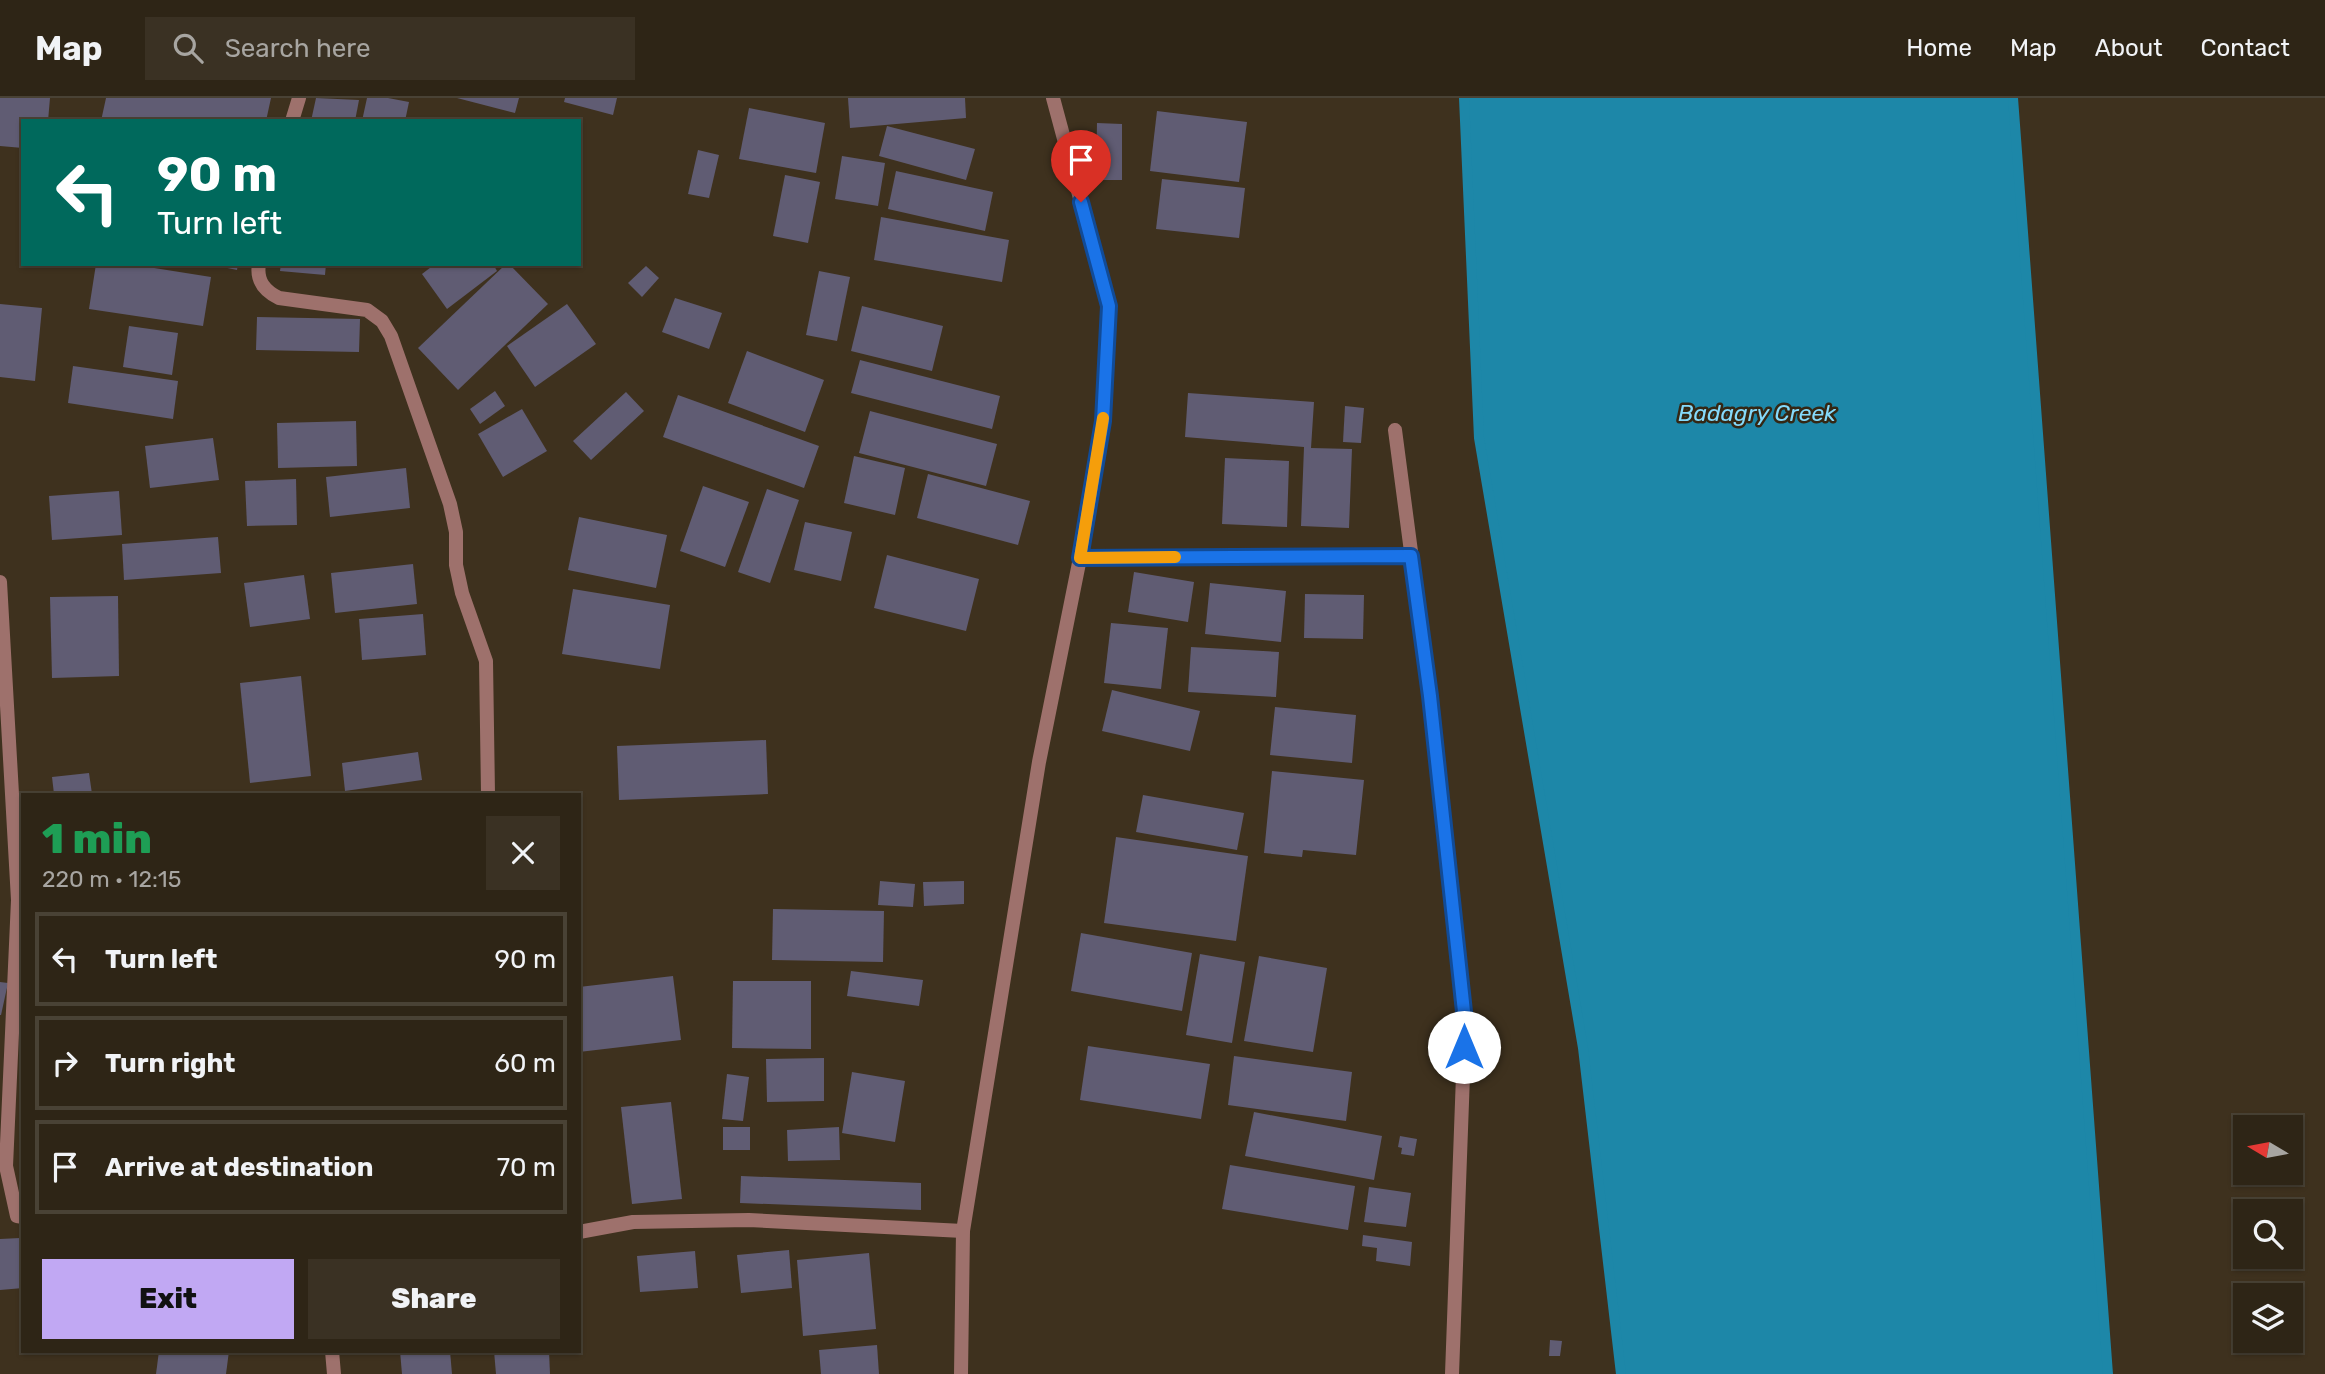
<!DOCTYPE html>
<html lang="en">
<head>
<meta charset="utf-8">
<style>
  :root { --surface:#2e2516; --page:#3a3123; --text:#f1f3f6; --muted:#a7a5a1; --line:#494235; --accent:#c1a8f3 }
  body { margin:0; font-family:Rubik,sans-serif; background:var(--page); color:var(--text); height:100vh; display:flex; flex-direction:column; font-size:26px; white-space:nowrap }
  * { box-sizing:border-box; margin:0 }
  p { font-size:23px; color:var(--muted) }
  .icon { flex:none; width:38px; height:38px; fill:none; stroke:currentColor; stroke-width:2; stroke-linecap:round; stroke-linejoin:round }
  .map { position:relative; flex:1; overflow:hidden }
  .drawer { position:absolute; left:21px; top:695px; width:560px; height:560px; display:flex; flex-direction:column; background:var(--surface); border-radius:0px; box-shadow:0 2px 5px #0004,0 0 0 2px var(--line) }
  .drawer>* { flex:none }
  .guide { position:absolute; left:21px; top:21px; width:560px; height:147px; border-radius:0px; box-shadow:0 2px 5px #0004,0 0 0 2px var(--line); background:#00695c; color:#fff; overflow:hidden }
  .needle { width:46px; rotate:280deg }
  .fabs { position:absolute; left:2233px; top:1017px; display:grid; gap:14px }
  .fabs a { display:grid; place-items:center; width:70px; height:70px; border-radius:0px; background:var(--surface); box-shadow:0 2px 5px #0004,0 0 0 2px var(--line); font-size:35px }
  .pin { position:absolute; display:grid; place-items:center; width:60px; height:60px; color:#fff; margin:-72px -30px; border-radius:50% 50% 50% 0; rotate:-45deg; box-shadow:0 0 7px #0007 }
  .pin .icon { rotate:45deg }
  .me { position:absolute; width:77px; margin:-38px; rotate:0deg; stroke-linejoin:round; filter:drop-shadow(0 0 5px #0008) }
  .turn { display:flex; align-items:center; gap:24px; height:147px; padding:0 21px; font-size:32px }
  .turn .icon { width:91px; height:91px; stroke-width:2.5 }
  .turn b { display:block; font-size:49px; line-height:60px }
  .round { display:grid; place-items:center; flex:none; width:74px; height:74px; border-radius:0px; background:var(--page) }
  .head { display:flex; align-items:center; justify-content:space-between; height:119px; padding:0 21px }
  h1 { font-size:42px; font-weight:800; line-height:52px; color:#1e9e55 }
  .cta { display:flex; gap:14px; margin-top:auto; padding:14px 21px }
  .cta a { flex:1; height:80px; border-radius:0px; background:var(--accent); color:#111; font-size:28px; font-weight:800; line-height:80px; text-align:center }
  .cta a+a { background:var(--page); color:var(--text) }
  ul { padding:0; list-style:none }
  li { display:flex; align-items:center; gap:21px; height:94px; margin:0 14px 10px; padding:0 7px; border:4px solid var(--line); border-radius:0px }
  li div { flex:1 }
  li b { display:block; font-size:26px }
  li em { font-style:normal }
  header { display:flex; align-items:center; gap:42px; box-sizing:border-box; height:98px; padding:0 35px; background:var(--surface); border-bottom:2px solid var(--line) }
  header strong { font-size:33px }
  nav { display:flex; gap:38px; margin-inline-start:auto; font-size:24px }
  .search { width:490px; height:63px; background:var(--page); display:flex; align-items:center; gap:18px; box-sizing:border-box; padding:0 24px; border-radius:0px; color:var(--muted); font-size:26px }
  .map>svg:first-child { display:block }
  .water { fill:#1d87a8 }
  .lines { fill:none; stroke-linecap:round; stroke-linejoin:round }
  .stream { stroke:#1d87a8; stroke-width:10 }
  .building { fill:#605c73 }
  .minor { stroke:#9e716c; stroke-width:14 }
  .route-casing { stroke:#114b97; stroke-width:18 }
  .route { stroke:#1a73e8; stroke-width:12 }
  .slow { stroke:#f59e0b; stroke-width:12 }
  .labels { text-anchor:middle; stroke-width:5; stroke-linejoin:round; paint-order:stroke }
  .water-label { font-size:23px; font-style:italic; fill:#85dafb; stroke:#342714 }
</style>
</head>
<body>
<header>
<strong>Map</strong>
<div class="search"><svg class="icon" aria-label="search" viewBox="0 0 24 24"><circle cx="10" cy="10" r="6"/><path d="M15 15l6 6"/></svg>Search here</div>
<nav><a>Home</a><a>Map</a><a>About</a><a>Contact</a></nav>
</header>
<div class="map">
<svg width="2325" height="1276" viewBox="0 0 2325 1276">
  <rect width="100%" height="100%" fill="#3e311e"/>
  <!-- water -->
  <path class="water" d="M1464 0H2013L2108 1276H1621L1583 950 1479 340Z"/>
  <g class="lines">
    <!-- stream -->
    <g class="stream">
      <path d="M1464 0 1479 340 1583 950 1621 1276"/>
      <path d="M2013 0 2108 1276"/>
    </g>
  </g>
  <!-- building -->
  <g class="building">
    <path d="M0 0H50L48 23H23V50L0 48Z"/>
    <path d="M106 0H271L266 23H101Z"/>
    <path d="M316 0 359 2 355 23H311Z"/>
    <path d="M367 0H388L409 4 405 23H362Z"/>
    <path d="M457 0H519L515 15Z"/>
    <path d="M565 0H617L613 17 564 4Z"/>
    <path d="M848 0H965L966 20 850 30Z"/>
    <path d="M749 10 825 25 816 75 739 61Z"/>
    <path d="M1157 13 1247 24 1239 84 1150 73Z"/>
    <path d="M1097 25 1122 26V82H1096Z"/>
    <path d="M887 28 975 51 966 82 879 58Z"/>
    <path d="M698 52 719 57 709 100 688 96Z"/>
    <path d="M842 58 885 65 878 108 835 101Z"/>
    <path d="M896 73 993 94 985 133 888 111Z"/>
    <path d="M785 77 820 84 808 145 773 138Z"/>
    <path d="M1162 81 1245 90 1239 140 1156 131Z"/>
    <path d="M881 119 1009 142 1002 184 874 162Z"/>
    <path d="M96 166H129L211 179 203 228 89 211Z"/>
    <path d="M208 166H238L237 172Z"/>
    <path d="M281 166H326L325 177 280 173Z"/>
    <path d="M435 166H493L497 173 447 211 422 176Z"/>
    <path d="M506 166H509L548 206 458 292 418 250Z"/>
    <path d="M646 168 659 180 642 199 628 185Z"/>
    <path d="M819 173 850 179 837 243 806 237Z"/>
    <path d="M675 200 722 215 709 251 662 234Z"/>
    <path d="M0 206 42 210 35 283 0 279Z"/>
    <path d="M567 206 596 246 535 289 507 248Z"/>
    <path d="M862 208 943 228 932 273 851 253Z"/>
    <path d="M257 219 360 221 359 254 256 252Z"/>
    <path d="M129 228 178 235 172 277 123 269Z"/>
    <path d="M747 253 824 282 805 334 728 305Z"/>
    <path d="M860 262 1000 298 992 331 851 295Z"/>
    <path d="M73 268 178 283 173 321 68 305Z"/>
    <path d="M495 293 505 308 480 326 470 311Z"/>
    <path d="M626 294 644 313 591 362 573 343Z"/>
    <path d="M1188 295 1314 304 1311 350 1352 351 1349 430 1301 428 1304 349 1185 339Z"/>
    <path d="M678 297 819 348 804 390 663 339Z"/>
    <path d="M1345 308 1364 310 1361 345 1343 344Z"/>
    <path d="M522 311 547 353 503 379 478 336Z"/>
    <path d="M870 313 997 346 986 388 859 355Z"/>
    <path d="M356 323 357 368 278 370 277 325Z"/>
    <path d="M213 340 219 382 150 390 145 348Z"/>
    <path d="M854 358 905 370 895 417 844 405Z"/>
    <path d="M1225 360 1289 363 1287 429 1222 426Z"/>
    <path d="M406 370 410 410 330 419 326 379Z"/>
    <path d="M928 376 1030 403 1018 447 917 420Z"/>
    <path d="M296 381 297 427 247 428 245 383Z"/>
    <path d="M703 388 749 404 725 469 680 453Z"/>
    <path d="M767 391 799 402 770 485 738 474Z"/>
    <path d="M119 393 122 437 52 442 49 398Z"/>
    <path d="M579 419 667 437 656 490 568 472Z"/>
    <path d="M805 424 852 434 841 483 794 472Z"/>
    <path d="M218 439 221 475 124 482 122 446Z"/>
    <path d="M887 457 979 481 966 533 874 510Z"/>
    <path d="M413 466 417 506 335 515 331 475Z"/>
    <path d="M1134 474 1194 484 1188 524 1128 514Z"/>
    <path d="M304 477 310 521 250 529 244 485Z"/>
    <path d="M1210 485 1286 493 1281 544 1205 536Z"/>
    <path d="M573 491 670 507 660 571 562 556Z"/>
    <path d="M1305 496 1364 497 1363 541 1304 540Z"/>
    <path d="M118 498 119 578 52 580 50 499Z"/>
    <path d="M423 516 426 557 362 562 359 521Z"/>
    <path d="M1111 525 1168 530 1161 591 1104 585Z"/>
    <path d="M1191 549 1279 554 1276 599 1188 594Z"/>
    <path d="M301 578 311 678 250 685 240 585Z"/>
    <path d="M1112 592 1200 613 1190 653 1102 633Z"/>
    <path d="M1275 609 1356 617 1352 665 1270 657Z"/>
    <path d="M766 642 768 696 619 702 617 648Z"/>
    <path d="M418 654 422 682 345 693 342 665Z"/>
    <path d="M1272 673 1364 682 1356 757 1303 752 1302 759 1264 755Z"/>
    <path d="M89 675 92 696H54L52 679Z"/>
    <path d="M1143 697 1244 715 1237 752 1136 734Z"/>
    <path d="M1116 739 1248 758 1236 843 1104 825Z"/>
    <path d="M880 783 915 786 913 809 878 807Z"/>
    <path d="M964 783V806L924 808 923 784Z"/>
    <path d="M773 811 884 813 883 864 772 862Z"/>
    <path d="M1081 835 1192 855 1182 913 1071 893Z"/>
    <path d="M1200 856 1245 864 1232 945 1186 937Z"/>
    <path d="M1259 858 1327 870 1313 954 1244 943Z"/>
    <path d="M851 873 923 882 919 908 847 898Z"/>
    <path d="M673 878 681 942 579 954V889Z"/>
    <path d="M733 883H811V951L732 950Z"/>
    <path d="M0 884 8 885 1 917H0Z"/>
    <path d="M1088 948 1210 966 1201 1021 1080 1002Z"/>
    <path d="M1234 958 1352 974 1346 1023 1228 1007Z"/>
    <path d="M824 960V1003L767 1004 766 961Z"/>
    <path d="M852 974 905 983 895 1044 842 1035Z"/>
    <path d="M727 976 749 979 743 1023 722 1021Z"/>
    <path d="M671 1004 682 1101 632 1106 621 1009Z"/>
    <path d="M1254 1014 1382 1038 1374 1082 1245 1058Z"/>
    <rect x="723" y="1029" width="27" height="23"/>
    <path d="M839 1029 840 1062 788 1063 787 1032Z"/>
    <path d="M1400 1038 1417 1041 1414 1058 1401 1056 1402 1050 1398 1049Z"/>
    <path d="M1230 1067 1355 1088 1348 1132 1222 1111Z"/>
    <path d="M741 1078 921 1085V1112L740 1105Z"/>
    <path d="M1369 1089 1411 1095 1406 1129 1364 1124Z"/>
    <path d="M1363 1137 1412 1144 1410 1168 1376 1163 1377 1150 1362 1148Z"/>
    <path d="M20 1140 23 1190 0 1192V1141Z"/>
    <path d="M789 1152 792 1190 741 1195 737 1157Z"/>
    <path d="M695 1153 698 1190 640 1194 637 1158Z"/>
    <path d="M869 1155 876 1231 803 1238 797 1162Z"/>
    <path d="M1550 1242 1562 1243 1560 1258H1549Z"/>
    <path d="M877 1247 879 1276H821L819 1252Z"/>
    <path d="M159 1253H229L226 1276H156Z"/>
    <path d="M400 1253H450L452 1276H402Z"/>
    <path d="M494 1253H549L550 1276H496Z"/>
  </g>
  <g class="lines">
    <!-- minor -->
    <g class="minor">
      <path d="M292 23 299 0"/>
      <path d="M259 166C256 183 265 193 279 200L367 212 382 223 391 238 450 406 456 434V467L462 495 486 563 488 696"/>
      <path d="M1395 332 1430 598 1465 923 1452 1276"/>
      <path d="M1080 460 1411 458"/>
      <path d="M0 484 18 802 6 1068 17 1118 23 1119"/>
      <path d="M579 1134 633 1124 749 1122 963 1133"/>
      <path d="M332 1253 334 1276"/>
      <path d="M961 1276 963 1133 1039 664 1080 460 1103 322 1109 208 1053 0"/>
    </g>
  </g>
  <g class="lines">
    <defs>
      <path id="route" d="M1081 104 1109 208 1103 323 1080 460 1411 458 1430 598 1465 923 1464 949"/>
    </defs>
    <!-- route casing -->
    <use href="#route" class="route-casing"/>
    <!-- route -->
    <use href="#route" class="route"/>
    <!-- slow -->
    <path class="slow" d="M1103 320 1080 460 1175 459"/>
  </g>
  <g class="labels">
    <!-- water labels -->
    <g class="water-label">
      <text x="1757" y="323">Badagry Creek</text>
    </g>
  </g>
</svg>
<div class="fabs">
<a><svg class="needle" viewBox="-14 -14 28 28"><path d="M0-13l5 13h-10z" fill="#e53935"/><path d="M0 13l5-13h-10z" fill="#a7a5a1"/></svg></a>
<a><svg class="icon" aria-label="search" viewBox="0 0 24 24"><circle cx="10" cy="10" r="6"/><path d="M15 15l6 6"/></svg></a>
<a><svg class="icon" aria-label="layers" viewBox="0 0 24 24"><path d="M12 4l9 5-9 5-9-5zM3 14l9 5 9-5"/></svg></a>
</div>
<div class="pin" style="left:1081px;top:104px;background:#d93025"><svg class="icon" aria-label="arrive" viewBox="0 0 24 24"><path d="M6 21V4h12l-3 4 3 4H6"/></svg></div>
<svg class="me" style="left:1464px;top:949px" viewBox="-20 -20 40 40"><circle r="19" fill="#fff"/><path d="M0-13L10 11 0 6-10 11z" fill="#1a73e8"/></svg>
<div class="guide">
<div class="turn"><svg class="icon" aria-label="left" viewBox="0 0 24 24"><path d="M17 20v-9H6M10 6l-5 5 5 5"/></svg><div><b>90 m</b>Turn left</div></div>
</div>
<section class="drawer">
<div class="head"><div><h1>1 min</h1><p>220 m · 12:15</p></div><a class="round"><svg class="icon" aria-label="close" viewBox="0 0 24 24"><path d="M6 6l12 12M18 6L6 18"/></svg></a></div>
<ul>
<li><svg class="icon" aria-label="left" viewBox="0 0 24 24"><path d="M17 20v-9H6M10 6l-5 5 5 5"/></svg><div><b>Turn left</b></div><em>90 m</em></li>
<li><svg class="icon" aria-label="right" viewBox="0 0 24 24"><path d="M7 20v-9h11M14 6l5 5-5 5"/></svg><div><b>Turn right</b></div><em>60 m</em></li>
<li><svg class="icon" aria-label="arrive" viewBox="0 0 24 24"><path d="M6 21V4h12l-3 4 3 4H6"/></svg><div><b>Arrive at destination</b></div><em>70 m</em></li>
</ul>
<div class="cta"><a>Exit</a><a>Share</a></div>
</section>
</div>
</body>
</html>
